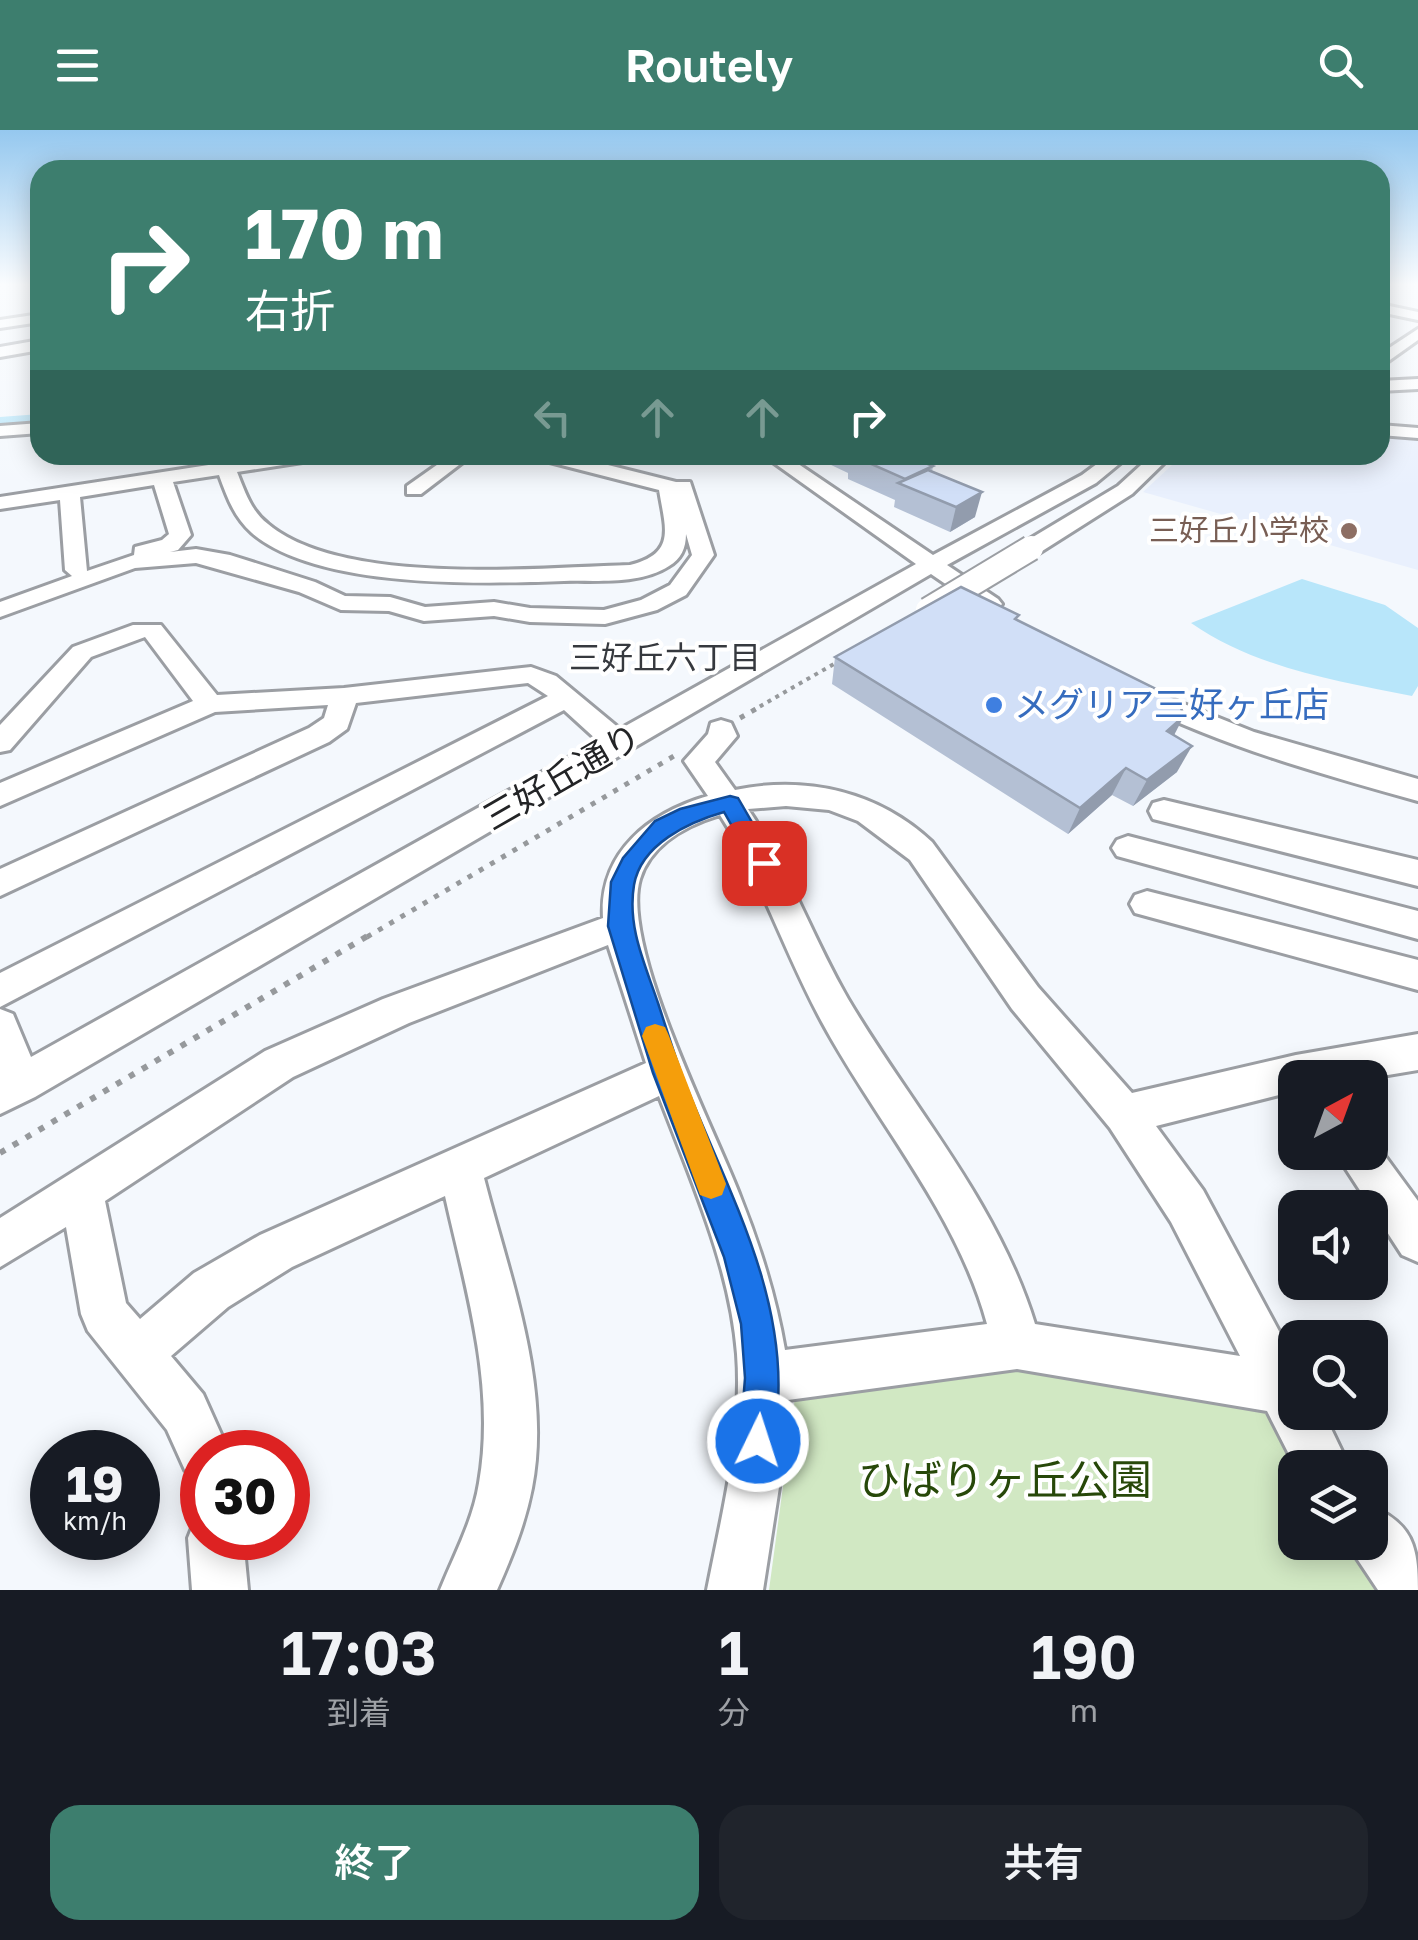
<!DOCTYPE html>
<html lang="ja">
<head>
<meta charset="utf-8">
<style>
  :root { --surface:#171b24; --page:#20242c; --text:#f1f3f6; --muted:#9ea1a6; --accent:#3d7e6e }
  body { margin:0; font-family:"Golos Text","Noto Sans JP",sans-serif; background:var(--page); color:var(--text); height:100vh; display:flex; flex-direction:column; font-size:38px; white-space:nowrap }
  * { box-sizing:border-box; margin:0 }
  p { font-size:32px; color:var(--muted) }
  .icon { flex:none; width:55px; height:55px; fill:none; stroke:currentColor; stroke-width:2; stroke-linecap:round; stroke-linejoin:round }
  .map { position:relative; height:1460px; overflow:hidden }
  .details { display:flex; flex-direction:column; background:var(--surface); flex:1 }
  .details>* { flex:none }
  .banner { position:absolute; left:30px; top:30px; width:1360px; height:305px; border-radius:30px; box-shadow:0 5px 25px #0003; background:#3d7e6e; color:#fff; overflow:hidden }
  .needle { width:65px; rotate:41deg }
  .fabs { position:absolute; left:1278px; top:930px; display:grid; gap:20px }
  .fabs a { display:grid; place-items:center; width:110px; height:110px; border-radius:20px; background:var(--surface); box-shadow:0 5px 25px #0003; font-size:50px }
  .speed { position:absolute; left:30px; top:1300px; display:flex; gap:20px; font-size:50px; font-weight:700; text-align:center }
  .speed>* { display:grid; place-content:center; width:130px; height:130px; border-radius:50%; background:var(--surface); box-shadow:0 5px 25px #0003; line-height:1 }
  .speed small { font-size:25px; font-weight:400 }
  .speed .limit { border:15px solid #d22; background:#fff; color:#111 }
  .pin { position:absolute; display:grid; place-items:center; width:85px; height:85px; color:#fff; margin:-42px; border-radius:20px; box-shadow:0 5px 15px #0006 }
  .me { position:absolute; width:110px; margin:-55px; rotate:4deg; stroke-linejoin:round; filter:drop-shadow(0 0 8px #0008) }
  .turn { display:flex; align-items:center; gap:35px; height:210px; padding:0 50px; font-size:45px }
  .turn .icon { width:130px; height:130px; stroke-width:2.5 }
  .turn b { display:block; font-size:70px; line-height:85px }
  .lanes { display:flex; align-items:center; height:95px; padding:0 50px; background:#0003; justify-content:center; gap:50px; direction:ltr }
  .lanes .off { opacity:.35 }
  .eta { display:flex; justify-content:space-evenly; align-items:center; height:170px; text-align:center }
  .eta b { font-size:60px; font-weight:600; line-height:70px }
  .primary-button { display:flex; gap:20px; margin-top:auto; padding:20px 50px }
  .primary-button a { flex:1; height:115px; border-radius:30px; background:var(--accent); color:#fff; font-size:40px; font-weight:600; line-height:115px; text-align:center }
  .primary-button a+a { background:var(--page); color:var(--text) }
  header { display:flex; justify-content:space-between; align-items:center; height:130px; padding:0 50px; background:var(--accent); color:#fff; font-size:45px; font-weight:600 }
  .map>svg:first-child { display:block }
  .built { fill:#e9f0fd }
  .green { fill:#d1e8c3 }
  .water { fill:#b8e6fa }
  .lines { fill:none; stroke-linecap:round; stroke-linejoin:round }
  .river { fill:#b8e6fa; fill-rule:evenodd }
  .minor-casing { stroke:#9b9ea3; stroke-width:6 }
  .path-far2 { stroke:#96999c; stroke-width:4; stroke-dasharray:4 5; stroke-linecap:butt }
  .path-far1 { stroke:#96999c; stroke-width:5; stroke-dasharray:5 8; stroke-linecap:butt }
  .path { stroke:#96999c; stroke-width:6; stroke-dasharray:6 9; stroke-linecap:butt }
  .minor { fill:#fff; fill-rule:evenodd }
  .minor-bridge-casing { stroke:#9b9ea3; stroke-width:28; stroke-linecap:butt }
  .minor-bridge { stroke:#fff; stroke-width:24 }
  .wall { fill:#b4c0d4 }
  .shaded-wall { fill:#929cad }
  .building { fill:#d1dff7; stroke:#929cad; stroke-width:2.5 }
  .route { fill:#1a73e8; stroke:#114b97; stroke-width:2.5 }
  .slow { fill:#f59e0b }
  .education-dot { fill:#8d6e63; stroke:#fff; stroke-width:4 }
  .shop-dot { fill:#3f7fe0; stroke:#fff; stroke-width:4 }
  .labels { text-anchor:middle; stroke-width:8; stroke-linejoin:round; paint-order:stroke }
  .far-education-label { font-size:30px; fill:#785e54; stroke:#fff; text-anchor:end }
  .far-neighbourhood-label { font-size:32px; fill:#36393e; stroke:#fff }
  .shop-label { font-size:35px; fill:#366cbe; stroke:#fff; text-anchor:start }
  .street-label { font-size:35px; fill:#232426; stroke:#fff }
  .near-park-label { font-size:42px; fill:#274809; stroke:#fff }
</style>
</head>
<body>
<header><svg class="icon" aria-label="menu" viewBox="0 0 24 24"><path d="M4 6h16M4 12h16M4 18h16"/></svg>Routely<svg class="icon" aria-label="search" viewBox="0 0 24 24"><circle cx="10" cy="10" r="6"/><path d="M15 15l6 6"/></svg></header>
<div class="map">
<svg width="1418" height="1460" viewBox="0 0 1418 1460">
  <rect width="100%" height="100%" fill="#f4f8fd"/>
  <!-- built -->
  <path class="built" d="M1380 305 1418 309V440L1143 362 1172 335 1177 325H1380Z"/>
  <!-- green -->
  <path class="green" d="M1038 1238 1260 1275 1301 1337 1295 1338V1412L1350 1413 1381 1460H769L797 1253Z"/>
  <!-- water -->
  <path class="water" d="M1302 449 1385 475 1418 498V556L1412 566C1336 551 1256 538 1191 493Z"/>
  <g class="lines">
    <!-- river -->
    <path class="river" d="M40 284V298L0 301V287Z"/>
    <defs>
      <g id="minor">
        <path d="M1380 174 1418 182V190L1380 182Z"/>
        <path d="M40 184V192L0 198V190Z"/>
        <path d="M1418 199V210L1380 237V224Z"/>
        <path d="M40 210V220L0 227V217Z"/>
        <path d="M1418 249V259L1380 261V251Z"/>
        <path d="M40 293V303L0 306V296Z"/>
        <path d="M1380 295 1418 298V308L1380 305Z"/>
        <path d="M212 325H230L233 331 272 325H318L309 331 237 342C245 362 251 381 268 394 342 456 536 438 630 435 677 423 665 398 659 360L538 329 536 325H568L676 352H690L714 425 686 465 657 480 605 494 530 492 494 486 424 491 389 481 341 480 299 462 196 433 135 438 0 487V472L72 446 65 440 60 370 0 379V367L215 334ZM219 345C227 367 234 387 252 403 318 459 482 454 564 451 597 450 640 455 669 436 681 429 686 418 686 404L692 425 670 455 641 470 604 480 530 478 494 472 425 477 390 467 345 466 315 452 230 425 196 419 170 422 178 420 191 405 173 352ZM154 355 169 404 162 410 135 417 134 425 87 441 80 367Z"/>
        <path d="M451 325H472L421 364H407V356Z"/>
        <path d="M763 325H785L933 425 1082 345 1109 325H1130L1096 353 947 435 998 469 1002 474 998 479H982L931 444 35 967 0 984V879L13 884 31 927 598 611 564 580 0 877V843L548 566 528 553 356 573 347 599 329 612 0 766V739L309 598 324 588 328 575 215 582 0 676V653L193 571 145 507 91 527 10 620 0 622V595L73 517 133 495H161L217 565 344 558 531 537 556 546 620 599 916 434Z"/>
        <path d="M1152 325H1172L1132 364 1039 423H1023L1020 418 1023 413 1118 356Z"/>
        <path d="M1144 558 1254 602 1418 649V671C1321 644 1225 617 1134 572L1130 566 1134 560Z"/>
        <path d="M721 590 731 593 737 606 715 632 735 660C807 645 879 662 932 712L1038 857 1132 963 1296 925 1418 904V940L1370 948H1295V961L1156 996 1203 1060 1295 1231V1282H1323L1350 1338H1296L1267 1281 1017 1239 788 1270 784 1325 763 1460H707C722 1383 743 1303 737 1224 730 1135 690 1048 659 966L484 1048C509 1146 552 1256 532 1358 525 1394 512 1426 497 1460H440C454 1425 473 1391 479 1353 496 1256 466 1160 445 1066L292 1137 228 1177 171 1226 203 1264 229 1322H202V1348L185 1340 167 1300 88 1201 81 1184 66 1097 0 1137V1088L265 921 383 869 603 788C599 721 650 683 708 666L684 631 708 604 711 593ZM786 676 829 680 858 691 910 730 1012 879 1110 998 1171 1092 1240 1226 1035 1194C997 1071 912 977 848 869 812 807 789 739 748 679ZM720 685C762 751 785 824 822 892 876 992 957 1083 987 1194L785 1220C776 1167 760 1116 740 1066 714 998 620 815 640 749 651 714 687 695 720 685ZM608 815 646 933 260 1105 194 1143 140 1189 126 1173 105 1071 293 947 409 893Z"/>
        <path d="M1164 670 1418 730V756L1153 689 1149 681 1153 673Z"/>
        <path d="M1128 706 1418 781V809L1117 726 1112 718 1117 710Z"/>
        <path d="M1147 761 1418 830V860L1135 783 1130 774 1135 765Z"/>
        <path d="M1371 1007 1418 1071V1132L1402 1125 1335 1022H1370Z"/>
        <path d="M1370 1376C1413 1393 1418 1418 1418 1460H1378L1346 1412H1370Z"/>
        <path d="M202 1386V1408H243L248 1460H192L188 1408 196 1388Z"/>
      </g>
    </defs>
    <!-- minor casing -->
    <use href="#minor" class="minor-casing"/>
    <!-- path-far2 -->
    <path class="path-far2" d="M752 581 839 531"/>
    <!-- path-far1 -->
    <g class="path-far1">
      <path d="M740 588 756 579"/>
      <path d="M367 807 674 626"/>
    </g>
    <!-- path -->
    <path class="path" d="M0 1023 371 804"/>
    <!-- minor -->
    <use href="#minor" class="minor"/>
    <defs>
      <path id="minor-bridge" d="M928 480 1031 418"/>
    </defs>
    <!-- minor-bridge casing -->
    <use href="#minor-bridge" class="minor-bridge-casing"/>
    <!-- minor-bridge -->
    <use href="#minor-bridge" class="minor-bridge"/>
  </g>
  <!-- wall -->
  <g class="wall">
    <path d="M810 325H905L933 336 932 342 975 387 950 402 894 377 895 370 848 349V343Z"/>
    <path d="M1018 490 1174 605 1177 642 1133 676 1112 665 1068 704 832 554 835 527Z"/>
  </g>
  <!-- shaded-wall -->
  <g class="shaded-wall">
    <path d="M982 362 975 387 950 402 956 377Z"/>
    <path d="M1184 586 1170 613 1167 601Z"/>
    <path d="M1192 616 1177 642 1133 676 1147 650Z"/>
    <path d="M1126 638 1112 665 1068 704 1080 678Z"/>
  </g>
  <!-- building -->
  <g class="building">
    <path d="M851 325H905L933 336 905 349Z"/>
    <path d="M928 340 982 362 956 377 898 353Z"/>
    <path d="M961 457 1019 485 1015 489 1178 570 1184 586 1167 601 1192 616 1147 650 1126 638 1080 678 835 527Z"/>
  </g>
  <!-- sky -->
  <linearGradient id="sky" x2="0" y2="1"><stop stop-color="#95c8ef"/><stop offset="0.43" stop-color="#fafcfe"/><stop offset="1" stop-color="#fafcfe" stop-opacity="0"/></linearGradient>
  <rect width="1418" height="359" fill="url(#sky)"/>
  <!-- route -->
  <path class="route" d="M730 666 738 668 772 727 775 733 772 739H756L724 682C689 692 641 714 634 755 627 797 645 834 658 873 666 897 673 921 682 945 722 1050 785 1156 778 1272 777 1290 778 1307 771 1324L758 1329 745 1324 740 1311 745 1248 741 1194 724 1127 653 943 608 796 611 752 623 728 655 691 680 679Z"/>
  <!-- slow -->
  <path class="slow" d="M655 894 665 897 669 906 726 1054 722 1065 711 1069 700 1065 642 906 646 897Z"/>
  <!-- markers -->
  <circle class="education-dot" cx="1349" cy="401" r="10"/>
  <circle class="shop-dot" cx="994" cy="575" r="10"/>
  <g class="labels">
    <!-- far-education labels -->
    <g class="far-education-label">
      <text x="1329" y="411">三好丘小学校</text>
    </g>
    <!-- far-neighbourhood labels -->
    <g class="far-neighbourhood-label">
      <text x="665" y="539">三好丘六丁目</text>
    </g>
    <!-- shop labels -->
    <g class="shop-label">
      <text x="1014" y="587">メグリア三好ヶ丘店</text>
    </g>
    <!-- street labels -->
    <g class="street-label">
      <text transform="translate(562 647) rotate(-30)" y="12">三好丘通り</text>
    </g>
    <!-- near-park labels -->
    <g class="near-park-label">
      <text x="1005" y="1365">ひばりヶ丘公園</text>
    </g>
  </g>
</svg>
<div class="fabs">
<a><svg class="needle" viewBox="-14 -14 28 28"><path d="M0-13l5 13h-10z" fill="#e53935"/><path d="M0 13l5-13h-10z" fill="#9ea1a6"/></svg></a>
<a><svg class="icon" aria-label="sound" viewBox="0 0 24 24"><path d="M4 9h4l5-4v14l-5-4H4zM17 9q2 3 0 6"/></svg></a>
<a><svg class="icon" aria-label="search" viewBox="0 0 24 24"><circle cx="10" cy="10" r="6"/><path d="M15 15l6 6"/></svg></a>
<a><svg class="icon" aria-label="layers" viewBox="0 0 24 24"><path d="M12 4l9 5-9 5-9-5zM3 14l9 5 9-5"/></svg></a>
</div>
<div class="speed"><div>19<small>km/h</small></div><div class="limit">30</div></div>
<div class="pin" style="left:764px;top:733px;background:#d93025"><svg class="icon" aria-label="arrive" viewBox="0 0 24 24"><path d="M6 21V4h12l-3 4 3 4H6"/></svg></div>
<svg class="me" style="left:758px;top:1311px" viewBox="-20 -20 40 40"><circle r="17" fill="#1a73e8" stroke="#fff" stroke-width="3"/><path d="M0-11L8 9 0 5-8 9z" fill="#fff"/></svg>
<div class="banner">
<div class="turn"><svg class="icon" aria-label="right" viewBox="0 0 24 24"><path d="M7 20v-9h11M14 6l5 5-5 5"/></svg><div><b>170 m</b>右折</div></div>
<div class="lanes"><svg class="icon off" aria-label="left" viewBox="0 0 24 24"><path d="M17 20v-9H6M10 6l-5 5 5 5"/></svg><svg class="icon off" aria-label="ahead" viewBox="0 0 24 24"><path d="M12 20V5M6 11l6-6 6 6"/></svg><svg class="icon off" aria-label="ahead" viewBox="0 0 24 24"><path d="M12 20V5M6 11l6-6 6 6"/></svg><svg class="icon" aria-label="right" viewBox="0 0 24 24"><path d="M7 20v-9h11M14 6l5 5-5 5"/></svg></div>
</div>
</div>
<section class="details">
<div class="eta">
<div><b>17:03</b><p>到着</p></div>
<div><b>1</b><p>分</p></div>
<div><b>190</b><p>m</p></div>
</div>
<div class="primary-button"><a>終了</a><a>共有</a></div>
</section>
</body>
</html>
